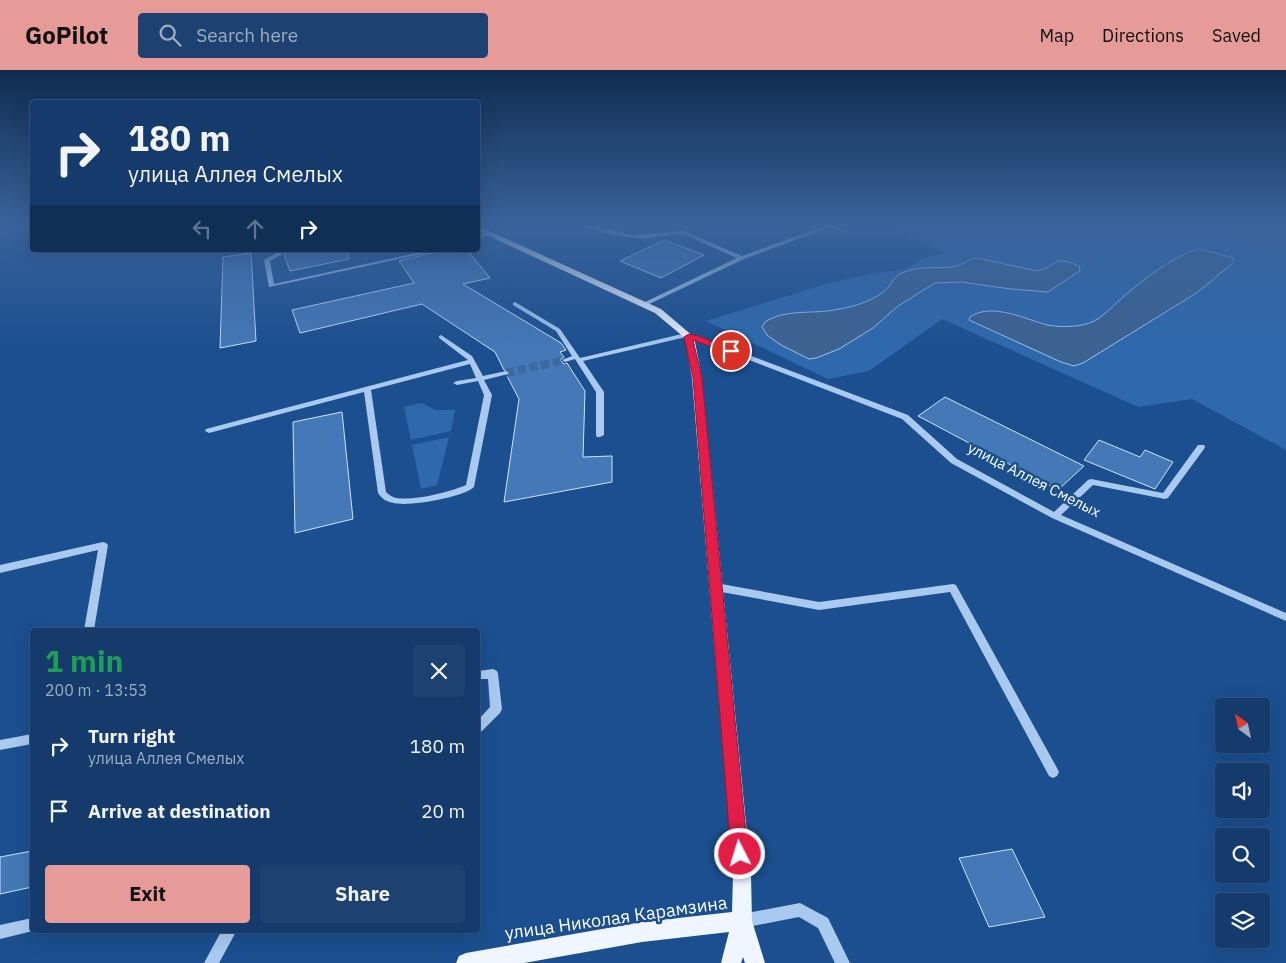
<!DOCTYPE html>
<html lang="en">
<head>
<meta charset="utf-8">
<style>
  :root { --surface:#143b6b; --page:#1d4271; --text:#f1f3f6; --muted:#9dadc1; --line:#33557e; --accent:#e69b98 }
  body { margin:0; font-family:"IBM Plex Sans",sans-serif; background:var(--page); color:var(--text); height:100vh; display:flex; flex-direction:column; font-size:19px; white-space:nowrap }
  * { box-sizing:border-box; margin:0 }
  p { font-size:16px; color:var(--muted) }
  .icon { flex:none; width:28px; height:28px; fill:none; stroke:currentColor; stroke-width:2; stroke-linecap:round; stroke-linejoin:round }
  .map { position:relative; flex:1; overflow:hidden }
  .side { position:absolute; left:30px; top:558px; width:450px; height:305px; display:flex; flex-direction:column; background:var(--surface); border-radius:5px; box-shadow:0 5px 20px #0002,0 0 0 1px var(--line) }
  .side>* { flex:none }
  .guide { position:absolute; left:30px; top:30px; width:450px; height:152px; border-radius:5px; box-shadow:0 5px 20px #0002,0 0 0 1px var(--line); background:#143b6b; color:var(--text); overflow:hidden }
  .needle { width:32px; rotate:327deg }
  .tools { position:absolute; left:1215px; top:628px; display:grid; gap:10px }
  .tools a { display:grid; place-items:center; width:55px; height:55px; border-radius:5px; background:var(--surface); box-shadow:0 5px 20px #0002,0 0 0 1px var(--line); font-size:25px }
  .pin { position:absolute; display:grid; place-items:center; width:42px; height:42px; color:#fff; margin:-21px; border:2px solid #fff; border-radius:50%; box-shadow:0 1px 5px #0007 }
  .me { position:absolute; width:55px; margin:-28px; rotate:355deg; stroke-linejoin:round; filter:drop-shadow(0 0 4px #0008) }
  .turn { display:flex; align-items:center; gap:18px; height:105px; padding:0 15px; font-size:22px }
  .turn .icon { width:65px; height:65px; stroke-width:2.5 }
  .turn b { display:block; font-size:35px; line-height:42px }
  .lanes { display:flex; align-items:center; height:48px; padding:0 15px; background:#0003; justify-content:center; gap:25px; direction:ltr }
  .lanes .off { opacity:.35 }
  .round { display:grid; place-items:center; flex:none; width:52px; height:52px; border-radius:5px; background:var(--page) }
  .summary { display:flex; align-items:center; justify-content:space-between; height:85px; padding:0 15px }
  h1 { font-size:30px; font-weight:800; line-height:38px; color:#1e9e55 }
  .button { display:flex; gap:10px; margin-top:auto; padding:10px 15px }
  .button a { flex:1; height:58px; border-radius:5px; background:var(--accent); color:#111; font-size:20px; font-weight:800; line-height:58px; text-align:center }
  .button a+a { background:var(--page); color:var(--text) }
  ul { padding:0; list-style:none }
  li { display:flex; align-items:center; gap:15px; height:65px; padding:0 15px }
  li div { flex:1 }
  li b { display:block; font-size:19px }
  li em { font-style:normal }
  header { display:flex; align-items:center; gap:30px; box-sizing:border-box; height:70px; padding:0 25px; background:var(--accent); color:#111 }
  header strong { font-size:24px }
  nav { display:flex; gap:28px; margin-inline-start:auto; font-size:18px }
  .search { width:350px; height:45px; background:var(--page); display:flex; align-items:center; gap:12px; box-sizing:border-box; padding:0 18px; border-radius:5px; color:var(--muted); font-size:19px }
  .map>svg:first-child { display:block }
  .green { fill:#2e69ad }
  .water { fill:#3c6290; stroke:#9cc4f0 }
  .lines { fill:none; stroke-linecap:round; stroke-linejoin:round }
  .river { fill:#3c6290; fill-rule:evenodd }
  .building { fill:#4478b7; stroke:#cfe3fa }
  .minor-tunnel { stroke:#3d69a0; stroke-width:8; stroke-dasharray:8 4; stroke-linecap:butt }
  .minor { fill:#a9c9ee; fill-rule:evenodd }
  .major { fill:#f0f6ff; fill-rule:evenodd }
  .route { fill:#e11d48; stroke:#92132f }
  .labels { text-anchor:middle; stroke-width:5; stroke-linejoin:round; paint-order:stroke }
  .street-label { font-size:15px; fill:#fff; stroke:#1b4f8f }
  .near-street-label { font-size:18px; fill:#fff; stroke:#1b4f8f }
</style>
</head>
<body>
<header>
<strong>GoPilot</strong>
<div class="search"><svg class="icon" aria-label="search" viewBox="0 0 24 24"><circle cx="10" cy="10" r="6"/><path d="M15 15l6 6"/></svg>Search here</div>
<nav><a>Map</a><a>Directions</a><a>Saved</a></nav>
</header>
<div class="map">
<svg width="1286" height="893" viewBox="0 0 1286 893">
  <rect width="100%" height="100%" fill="#1b4f8f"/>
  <!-- green -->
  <g class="green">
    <path d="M888 154H1286V380L1192 329 1138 337 942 249 869 301 828 309 706 251 829 213 870 204 904 200 924 188 946 183 909 166Z"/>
    <path d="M422 333 435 340H455L451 361 411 370 404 337Z"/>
    <path d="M449 367 437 415 421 419 412 375Z"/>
  </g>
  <!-- water -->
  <g class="water">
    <path d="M1200 179 1233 188 1234 192 1198 222 1083 293 1074 296 1061 292 969 250 970 247C991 232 1025 249 1047 255 1058 257 1071 257 1082 255 1100 252 1109 239 1122 228 1140 212 1177 183 1200 179Z"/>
    <path d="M977 188 1037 201C1058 197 1051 184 1079 196L1080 201 1048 222 1011 219 961 212 935 213 898 236 873 258 839 279 816 288 809 289 781 275 767 265 762 257 765 252C786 238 815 245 839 239 853 237 871 231 882 223 890 218 892 208 900 204 917 195 934 199 952 197 962 196 967 189 977 188Z"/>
  </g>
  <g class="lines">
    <!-- river -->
    <path class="river" d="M1234 154H1265L1270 162 1286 166V183L1251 173C1245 164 1239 161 1234 154Z"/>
  </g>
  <!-- building -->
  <g class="building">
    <path d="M664 170 704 185 661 208 620 191Z"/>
    <path d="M291 180H348L349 189 290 201 284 185Z"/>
    <path d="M443 180H467L490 208 463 214 561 273 566 280 560 282 564 287 560 290 564 294 567 293 585 321 583 387 612 386V412L504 432 519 329 507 306 511 303 504 300 495 282 422 234 300 263 292 240 414 213 399 191Z"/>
    <path d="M251 183 256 271 220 278 223 187Z"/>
    <path d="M945 327 1084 396 1058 420 918 346Z"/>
    <path d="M342 342 353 449 295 463 293 352Z"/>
    <path d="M1099 370 1140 387 1145 380 1173 392 1155 419 1084 390Z"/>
    <path d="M1012 779 1045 847 989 857 959 788Z"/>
    <path d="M32 781V817L0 824V787Z"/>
  </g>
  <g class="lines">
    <!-- minor-tunnel -->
    <path class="minor-tunnel" d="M506 303 565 290"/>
    <!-- minor -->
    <g class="minor">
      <path d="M578 154H586L634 165 684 161 742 186 827 155 846 160 843 162 829 158 781 175 744 189 645 236 642 234 643 233 737 188 683 164C671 164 660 167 648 168 632 170 592 161 578 154Z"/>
      <path d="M488 161 490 162V164L478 169V166Z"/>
      <path d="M282 180H289L270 191 274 214 430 180H441L269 217 264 190Z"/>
      <path d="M515 232 560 259 580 288 686 263 689 265 698 266 908 345 957 389 1054 442 1088 410 1091 409 1163 423 1198 375H1204L1205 377 1204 379 1168 428 1165 429 1093 415 1061 445 1286 543V551L1052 448 951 393 902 349 695 269H689L686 267 583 291 604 322V365L600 367H597L596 365V322L575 289 565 292 562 290 572 286 556 261 513 235V233Z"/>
      <path d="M441 265 472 286 483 306 506 301 509 303 508 304 484 310 492 325 474 417C464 427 409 437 394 433 387 432 382 429 378 423L364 322 209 363 205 361 206 359 468 290 439 268V266ZM470 294 476 308 457 311 453 313 457 315 478 311 484 325 466 415C450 422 414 431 396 428 392 427 389 425 386 422L371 320Z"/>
      <path d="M103 472 106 473 108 475 94 560H84L98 480 0 503V495Z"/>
      <path d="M716 513 819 532 953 514 956 515 1057 698 1059 702 1057 706 1053 708 1049 706 950 522 819 540 716 521 713 520 711 517 713 514Z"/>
      <path d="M493 599 497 601 498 604 502 639 500 643 482 661 478 662V650L490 637 488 609H478V601Z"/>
      <path d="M32 664V674L0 680V670Z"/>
      <path d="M800 833 828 848 850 893H835L818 858 799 847 742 858 737 856 735 851 737 846 742 844Z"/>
      <path d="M32 848V860H37L0 869V855Z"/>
      <path d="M222 860H237L219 893H204Z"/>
    </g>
    <!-- major -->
    <path class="major" d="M478 156 661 239 694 267 702 308 751 804 752 851 765 893H745L743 887 741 893H721L729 862 642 872 524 893H456L459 886 466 883 642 852 732 842 733 804 692 308 685 268 655 243 478 161Z"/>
  </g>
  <!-- sky -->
  <linearGradient id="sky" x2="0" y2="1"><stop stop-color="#0f2b4f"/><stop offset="0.55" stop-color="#39639b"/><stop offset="1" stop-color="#39639b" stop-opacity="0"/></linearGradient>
  <rect width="1286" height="279" fill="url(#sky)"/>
  <!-- route -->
  <path class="route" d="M689 264 699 266 736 281 728 283 693 270 702 308 748 784 746 790 740 793 734 790 731 784 693 308 684 267Z"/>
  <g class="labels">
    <!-- street labels -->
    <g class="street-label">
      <text transform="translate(1034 410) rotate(27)" y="5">улица Аллея Смелых</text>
    </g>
    <!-- near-street labels -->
    <g class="near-street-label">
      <text transform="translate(616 848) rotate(-8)" y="6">улица Николая Карамзина</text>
    </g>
  </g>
</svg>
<div class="tools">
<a><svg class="needle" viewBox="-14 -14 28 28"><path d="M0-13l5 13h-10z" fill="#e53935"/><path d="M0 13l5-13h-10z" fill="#9dadc1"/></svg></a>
<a><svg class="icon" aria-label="sound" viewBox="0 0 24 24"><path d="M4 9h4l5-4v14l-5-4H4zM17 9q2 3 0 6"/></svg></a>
<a><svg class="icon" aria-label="search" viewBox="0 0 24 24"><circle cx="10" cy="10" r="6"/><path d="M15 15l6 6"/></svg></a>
<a><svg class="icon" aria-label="layers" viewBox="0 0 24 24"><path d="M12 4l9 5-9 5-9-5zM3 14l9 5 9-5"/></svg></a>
</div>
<div class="pin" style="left:731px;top:281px;background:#d93025"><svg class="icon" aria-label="arrive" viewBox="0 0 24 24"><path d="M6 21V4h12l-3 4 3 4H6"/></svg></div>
<svg class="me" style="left:740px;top:784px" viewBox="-20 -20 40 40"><circle r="17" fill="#e11d48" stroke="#fff" stroke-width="3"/><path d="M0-11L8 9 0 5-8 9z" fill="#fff"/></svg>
<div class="guide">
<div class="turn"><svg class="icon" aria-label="right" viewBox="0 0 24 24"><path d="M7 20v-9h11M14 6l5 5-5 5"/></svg><div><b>180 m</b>улица Аллея Смелых</div></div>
<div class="lanes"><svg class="icon off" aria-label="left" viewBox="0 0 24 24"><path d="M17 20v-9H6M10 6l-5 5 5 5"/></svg><svg class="icon off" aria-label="ahead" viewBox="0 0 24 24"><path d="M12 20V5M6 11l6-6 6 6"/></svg><svg class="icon" aria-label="right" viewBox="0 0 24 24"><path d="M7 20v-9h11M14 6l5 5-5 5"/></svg></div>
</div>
<section class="side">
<div class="summary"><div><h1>1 min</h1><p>200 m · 13:53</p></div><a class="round"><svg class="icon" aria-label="close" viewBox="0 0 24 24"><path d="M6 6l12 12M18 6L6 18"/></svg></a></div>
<ul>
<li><svg class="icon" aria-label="right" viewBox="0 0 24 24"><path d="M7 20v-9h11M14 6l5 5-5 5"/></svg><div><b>Turn right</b><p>улица Аллея Смелых</p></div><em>180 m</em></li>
<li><svg class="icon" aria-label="arrive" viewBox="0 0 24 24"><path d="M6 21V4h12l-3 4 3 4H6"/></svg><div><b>Arrive at destination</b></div><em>20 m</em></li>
</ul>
<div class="button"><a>Exit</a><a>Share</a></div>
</section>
</div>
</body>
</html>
